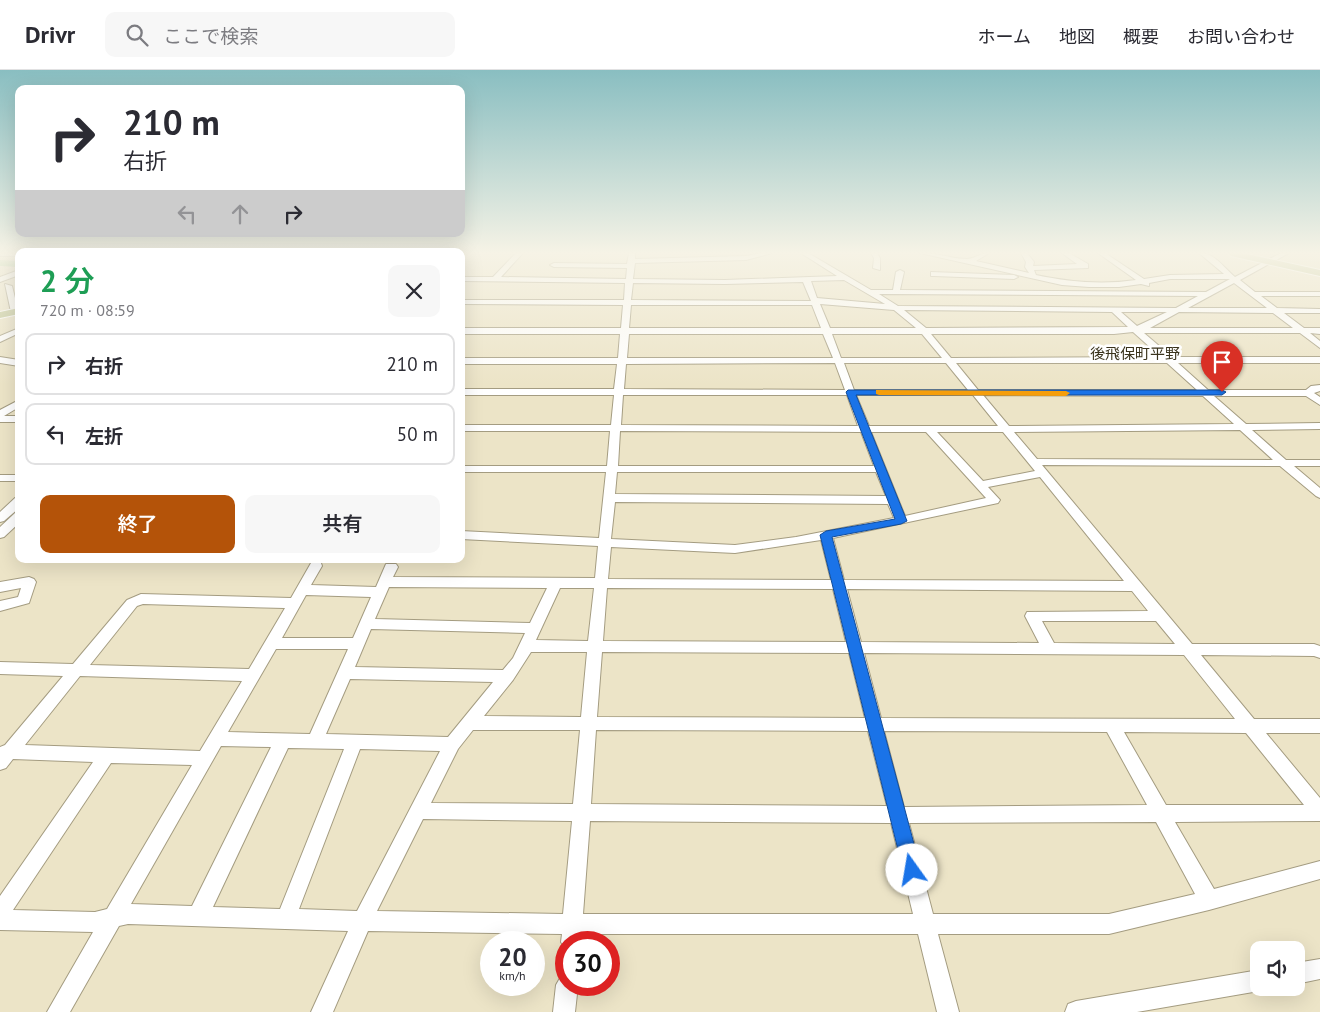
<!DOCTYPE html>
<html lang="ja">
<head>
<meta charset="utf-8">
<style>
  :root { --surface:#fff; --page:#f7f7f7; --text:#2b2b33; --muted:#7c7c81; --line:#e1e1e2; --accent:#b45309 }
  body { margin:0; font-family:"PT Sans","Noto Sans JP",sans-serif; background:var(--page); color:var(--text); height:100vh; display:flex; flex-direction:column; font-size:19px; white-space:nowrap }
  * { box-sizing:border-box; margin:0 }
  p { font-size:16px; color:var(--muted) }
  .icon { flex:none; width:28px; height:28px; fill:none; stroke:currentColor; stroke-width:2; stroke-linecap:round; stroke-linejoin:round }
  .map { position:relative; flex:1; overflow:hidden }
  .panel { position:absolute; left:15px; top:178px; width:450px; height:315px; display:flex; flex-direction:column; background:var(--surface); border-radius:10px; box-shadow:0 5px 20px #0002 }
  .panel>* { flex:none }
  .top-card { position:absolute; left:15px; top:15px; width:450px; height:152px; border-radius:10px; box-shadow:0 5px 20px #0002; background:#fff; color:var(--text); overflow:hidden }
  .fabs { position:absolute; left:1250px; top:871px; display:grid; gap:10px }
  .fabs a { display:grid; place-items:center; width:55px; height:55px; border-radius:10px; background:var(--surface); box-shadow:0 5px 20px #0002; font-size:25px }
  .speed { position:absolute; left:480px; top:861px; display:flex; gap:10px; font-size:25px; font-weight:700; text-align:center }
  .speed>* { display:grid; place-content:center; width:65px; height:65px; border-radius:50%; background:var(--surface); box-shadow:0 5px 20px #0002; line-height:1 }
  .speed small { font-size:12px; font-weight:400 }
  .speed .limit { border:8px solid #d22; background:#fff; color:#111 }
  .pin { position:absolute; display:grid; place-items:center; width:42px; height:42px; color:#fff; margin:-51px -21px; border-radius:50% 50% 50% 0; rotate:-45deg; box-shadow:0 0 5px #0007 }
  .pin .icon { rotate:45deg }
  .me { position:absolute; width:55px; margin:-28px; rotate:347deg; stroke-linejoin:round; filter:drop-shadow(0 0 4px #0008) }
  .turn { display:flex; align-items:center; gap:18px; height:105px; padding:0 25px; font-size:22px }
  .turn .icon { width:65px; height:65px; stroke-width:2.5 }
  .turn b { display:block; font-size:35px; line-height:42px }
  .lanes { display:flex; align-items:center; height:48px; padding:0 25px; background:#0003; justify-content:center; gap:25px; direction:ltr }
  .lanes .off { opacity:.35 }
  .round { display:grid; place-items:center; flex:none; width:52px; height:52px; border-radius:10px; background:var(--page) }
  .head { display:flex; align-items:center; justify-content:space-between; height:85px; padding:0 25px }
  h1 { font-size:30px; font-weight:600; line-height:38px; color:#1e9e55 }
  .primary-button { display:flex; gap:10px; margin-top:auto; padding:10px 25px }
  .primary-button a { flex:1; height:58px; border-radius:10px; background:var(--accent); color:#fff; font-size:20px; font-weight:600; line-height:58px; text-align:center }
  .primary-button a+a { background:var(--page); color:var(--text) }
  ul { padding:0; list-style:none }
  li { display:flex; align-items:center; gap:15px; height:62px; margin:0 10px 8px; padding:0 15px; border:2px solid var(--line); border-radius:10px }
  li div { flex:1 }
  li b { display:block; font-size:19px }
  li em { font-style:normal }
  header { display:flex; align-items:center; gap:30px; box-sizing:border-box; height:70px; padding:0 25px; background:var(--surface); border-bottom:1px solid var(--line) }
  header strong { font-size:24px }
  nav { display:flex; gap:28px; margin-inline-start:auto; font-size:18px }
  .search { width:350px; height:45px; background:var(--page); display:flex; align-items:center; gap:12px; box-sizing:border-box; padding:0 18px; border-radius:10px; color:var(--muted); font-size:19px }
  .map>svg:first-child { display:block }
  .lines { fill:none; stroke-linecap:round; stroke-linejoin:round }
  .river { fill:#9acd87; fill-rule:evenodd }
  .minor-casing { stroke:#a49c81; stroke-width:2 }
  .major-casing { stroke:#fff; stroke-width:2 }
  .minor { fill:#fff; fill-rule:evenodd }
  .major { fill:#c0c693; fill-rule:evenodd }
  .route { fill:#1a73e8; stroke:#114b97 }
  .slow { fill:#f59e0b }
  .labels { text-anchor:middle; stroke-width:5; stroke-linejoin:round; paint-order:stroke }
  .far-quarter-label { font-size:15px; fill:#3a331c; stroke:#fff }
</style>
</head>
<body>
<header>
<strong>Drivr</strong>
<div class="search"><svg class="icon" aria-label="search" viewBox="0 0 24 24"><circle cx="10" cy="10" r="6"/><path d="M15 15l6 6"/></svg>ここで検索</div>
<nav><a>ホーム</a><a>地図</a><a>概要</a><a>お問い合わせ</a></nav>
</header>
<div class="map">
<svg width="1320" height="942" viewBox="0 0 1320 942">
  <rect width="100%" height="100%" fill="#ece4c7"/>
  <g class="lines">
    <!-- river -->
    <path class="river" d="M0 190 19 191V197L0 196Z"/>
    <defs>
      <g id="minor">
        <rect x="0" y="183" width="19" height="3"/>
        <path d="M516 183H523L501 207 626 209 627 198 554 197 550 195 554 193 627 194 629 183H635V189L746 186 761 183H772L746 190 635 193 633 209 725 210 837 206 801 183H808L871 220H893L896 202 900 200 904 202 900 220 1206 222 1230 209H1170L1149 213V216L1141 214 1119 217H1089L1062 215 920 183C936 182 951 189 967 189 974 189 980 183 989 183L976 191 1029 203 1025 197 1026 192 1021 183H1027L1034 192 1033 196 1077 194 1062 183H1069L1088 194V198L1034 200 1036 205C1069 212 1102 215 1136 210L1098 183H1105L1144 209 1170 205 1224 204 1199 183C1215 183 1223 197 1235 207L1281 183H1289L1240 210 1255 222H1320V226H1261L1277 238 1320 239V243H1284L1304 258H1320V264L1310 263 1320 271V278L1300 263H1144L1172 287H1320V293H1178L1208 320H1306L1311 316 1320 315V321L1314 323 1320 327V335L1306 326H1214L1246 354 1320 353V359L1252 360 1286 390H1320V396H1294L1320 418V428L1316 426 1280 396 1042 395 1192 574H1314L1320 576V588L1314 586 1201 585 1254 649H1320V663H1266L1320 728V751L1175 752 1214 819 1320 791V809L1209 840 1109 864H938L959 942H937L918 864H582L581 872H566V880L561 872 562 864 368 861 333 942H311L348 861 128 854 119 856 70 942H47L93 862 0 860V826L93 692 13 689 6 698 0 700V677L5 675 63 606 0 604V592L73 594 127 530 141 524 291 528 311 493H321L322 496 311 515 376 517 386 494H396L398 497 393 507 595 508 598 476 461 469V461L599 468 606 402H461V396H607L610 361H461V355H611L614 325H461V319H614L617 294H461V288H618L620 264H461V258H621L623 235 461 234V230H624L625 213 461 211V207H493ZM844 210 885 234 817 228 811 211ZM803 212 811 231 631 230 633 213 725 214ZM1234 213 1267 238H1188ZM879 224 1198 226 1176 238 898 236ZM820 234 894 240 916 258H830ZM631 235H812L821 258H629ZM904 240 1112 242 1128 257 926 258ZM1121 242H1167L1137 256ZM1179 242 1273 243 1293 258H1150ZM1133 262 1161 287 951 288 931 264H1114ZM629 264H823L833 288H627ZM832 264H922L942 288H841ZM835 293 845 320 624 319 626 294ZM844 293H946L968 320H854ZM956 293H1167L1197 320H978ZM623 325H847L858 356 621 355ZM856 325H973L998 356H869ZM983 325 1203 326 1234 354 1009 356ZM1240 360 1273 390 1037 389 1014 362ZM620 361 861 362 874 396H618ZM871 362H926L986 428 905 446ZM937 362H1003L1035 401 983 411ZM617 402H876L886 426 615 424ZM1040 407 1124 511 844 510 833 468 998 433 1000 430 988 417ZM615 432 888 434 894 448 796 467 735 475 611 469ZM821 470 831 510 608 509 611 477 735 483ZM389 517 547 518 530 553 375 549ZM560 518H594L588 571 536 570ZM607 518 833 519 846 572 603 571ZM847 519 1132 521 1148 541 1027 542 1025 546 1039 573 861 572ZM306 525 371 527 353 568H282ZM143 534 285 538 249 599 90 595 137 536ZM1042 551H1156L1175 574 1054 573ZM371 559 525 563 513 588 503 600 355 597ZM276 579H348L310 664 228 662ZM531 582H587L581 647 484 646 513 610ZM602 582 849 583 865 648 597 647ZM864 583 1184 585 1235 649 881 648ZM80 606 242 611 200 681 25 675ZM350 609 493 612 448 667 326 664ZM473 660H580L573 734 431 733 458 679ZM596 660 868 661 887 736 591 734ZM884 661 1107 662 1147 735 904 737ZM1124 662 1246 663 1304 735H1166ZM221 676 271 677 192 836 131 834ZM288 678 344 679 280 839 213 837ZM360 679 440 681 357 841 299 839ZM111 693 192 695 107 839 95 842 13 840ZM423 749 572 751 563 844 377 841ZM590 751 891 753 913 844H583ZM1156 752 1195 824 1109 844H933L909 753Z"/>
        <path d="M871 183H877L880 188V200L873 198 874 188Z"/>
        <path d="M19 200V205L0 212V207Z"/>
        <path d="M931 202 1014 205 1018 207 1014 209 934 206H931Z"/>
        <path d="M5 214 12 216 19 244 11 242Z"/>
        <path d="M19 258V263L0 272V266Z"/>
        <path d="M0 287 19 290V296L0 293Z"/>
        <path d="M19 330V337L4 346H19V352H0V340Z"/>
        <rect x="0" y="405" width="19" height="6"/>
        <path d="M19 427V438L4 451 0 452V442L15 428Z"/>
        <path d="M19 442V453L4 467 0 468V457L15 443Z"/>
        <path d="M29 507 34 509 36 512 29 533 0 541V531L18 527 21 518 0 522V512Z"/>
        <path d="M1320 889V909L1296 914V893Z"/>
        <path d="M1259 900V918H1266L1259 921 1137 942H1065L1068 934 1076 931Z"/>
        <path d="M566 905V915H578L575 942H553L556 915 560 908Z"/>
      </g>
      <g id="major">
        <path d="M1227 183H1242L1320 200V206L1231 186Z"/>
        <path d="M19 238V244L0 248V242Z"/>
      </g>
    </defs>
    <!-- minor casing -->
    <use href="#minor" class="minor-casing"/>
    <!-- major casing -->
    <use href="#major" class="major-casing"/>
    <!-- minor -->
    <use href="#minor" class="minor"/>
    <!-- major -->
    <use href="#major" class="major"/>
  </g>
  <!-- sky -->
  <linearGradient id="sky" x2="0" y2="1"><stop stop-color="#89bec1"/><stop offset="0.58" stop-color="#f6f3e6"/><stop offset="1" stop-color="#f6f3e6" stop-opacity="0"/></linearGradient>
  <rect width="1320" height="315" fill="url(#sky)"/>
  <!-- route -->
  <path class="route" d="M848 320H1222L1226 322 1222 325H856L907 451 901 454 832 467 921 800 918 806 912 808 906 806 903 800 820 465 826 461 895 449 846 322Z"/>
  <!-- slow -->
  <path class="slow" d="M876 320 1066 321 1070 323 1066 326 879 325 876 324Z"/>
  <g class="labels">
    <!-- far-quarter labels -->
    <g class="far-quarter-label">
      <text x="1135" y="289">後飛保町平野</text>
    </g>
  </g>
</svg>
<div class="fabs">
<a><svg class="icon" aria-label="sound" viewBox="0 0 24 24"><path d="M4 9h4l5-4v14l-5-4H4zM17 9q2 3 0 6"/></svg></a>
</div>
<div class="speed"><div>20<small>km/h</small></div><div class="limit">30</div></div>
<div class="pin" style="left:1222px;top:322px;background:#d93025"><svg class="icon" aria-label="arrive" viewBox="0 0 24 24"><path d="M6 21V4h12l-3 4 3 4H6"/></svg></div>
<svg class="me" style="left:912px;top:800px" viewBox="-20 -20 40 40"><circle r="19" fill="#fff"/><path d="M0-13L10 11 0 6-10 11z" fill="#1a73e8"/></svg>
<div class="top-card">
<div class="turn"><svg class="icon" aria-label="right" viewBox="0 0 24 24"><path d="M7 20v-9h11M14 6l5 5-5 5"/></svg><div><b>210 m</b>右折</div></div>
<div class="lanes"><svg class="icon off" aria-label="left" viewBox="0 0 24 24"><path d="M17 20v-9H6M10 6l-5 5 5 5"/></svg><svg class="icon off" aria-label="ahead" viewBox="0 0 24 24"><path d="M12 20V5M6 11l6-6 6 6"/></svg><svg class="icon" aria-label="right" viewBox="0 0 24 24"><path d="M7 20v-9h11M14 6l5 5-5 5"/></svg></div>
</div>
<section class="panel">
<div class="head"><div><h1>2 分</h1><p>720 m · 08:59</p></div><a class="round"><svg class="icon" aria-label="close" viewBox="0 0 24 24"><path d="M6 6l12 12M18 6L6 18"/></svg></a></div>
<ul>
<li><svg class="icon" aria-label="right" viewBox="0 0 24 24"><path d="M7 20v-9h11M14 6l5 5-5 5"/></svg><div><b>右折</b></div><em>210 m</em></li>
<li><svg class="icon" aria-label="left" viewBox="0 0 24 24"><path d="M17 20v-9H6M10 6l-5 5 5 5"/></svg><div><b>左折</b></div><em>50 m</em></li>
</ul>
<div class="primary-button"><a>終了</a><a>共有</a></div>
</section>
</div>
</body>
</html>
